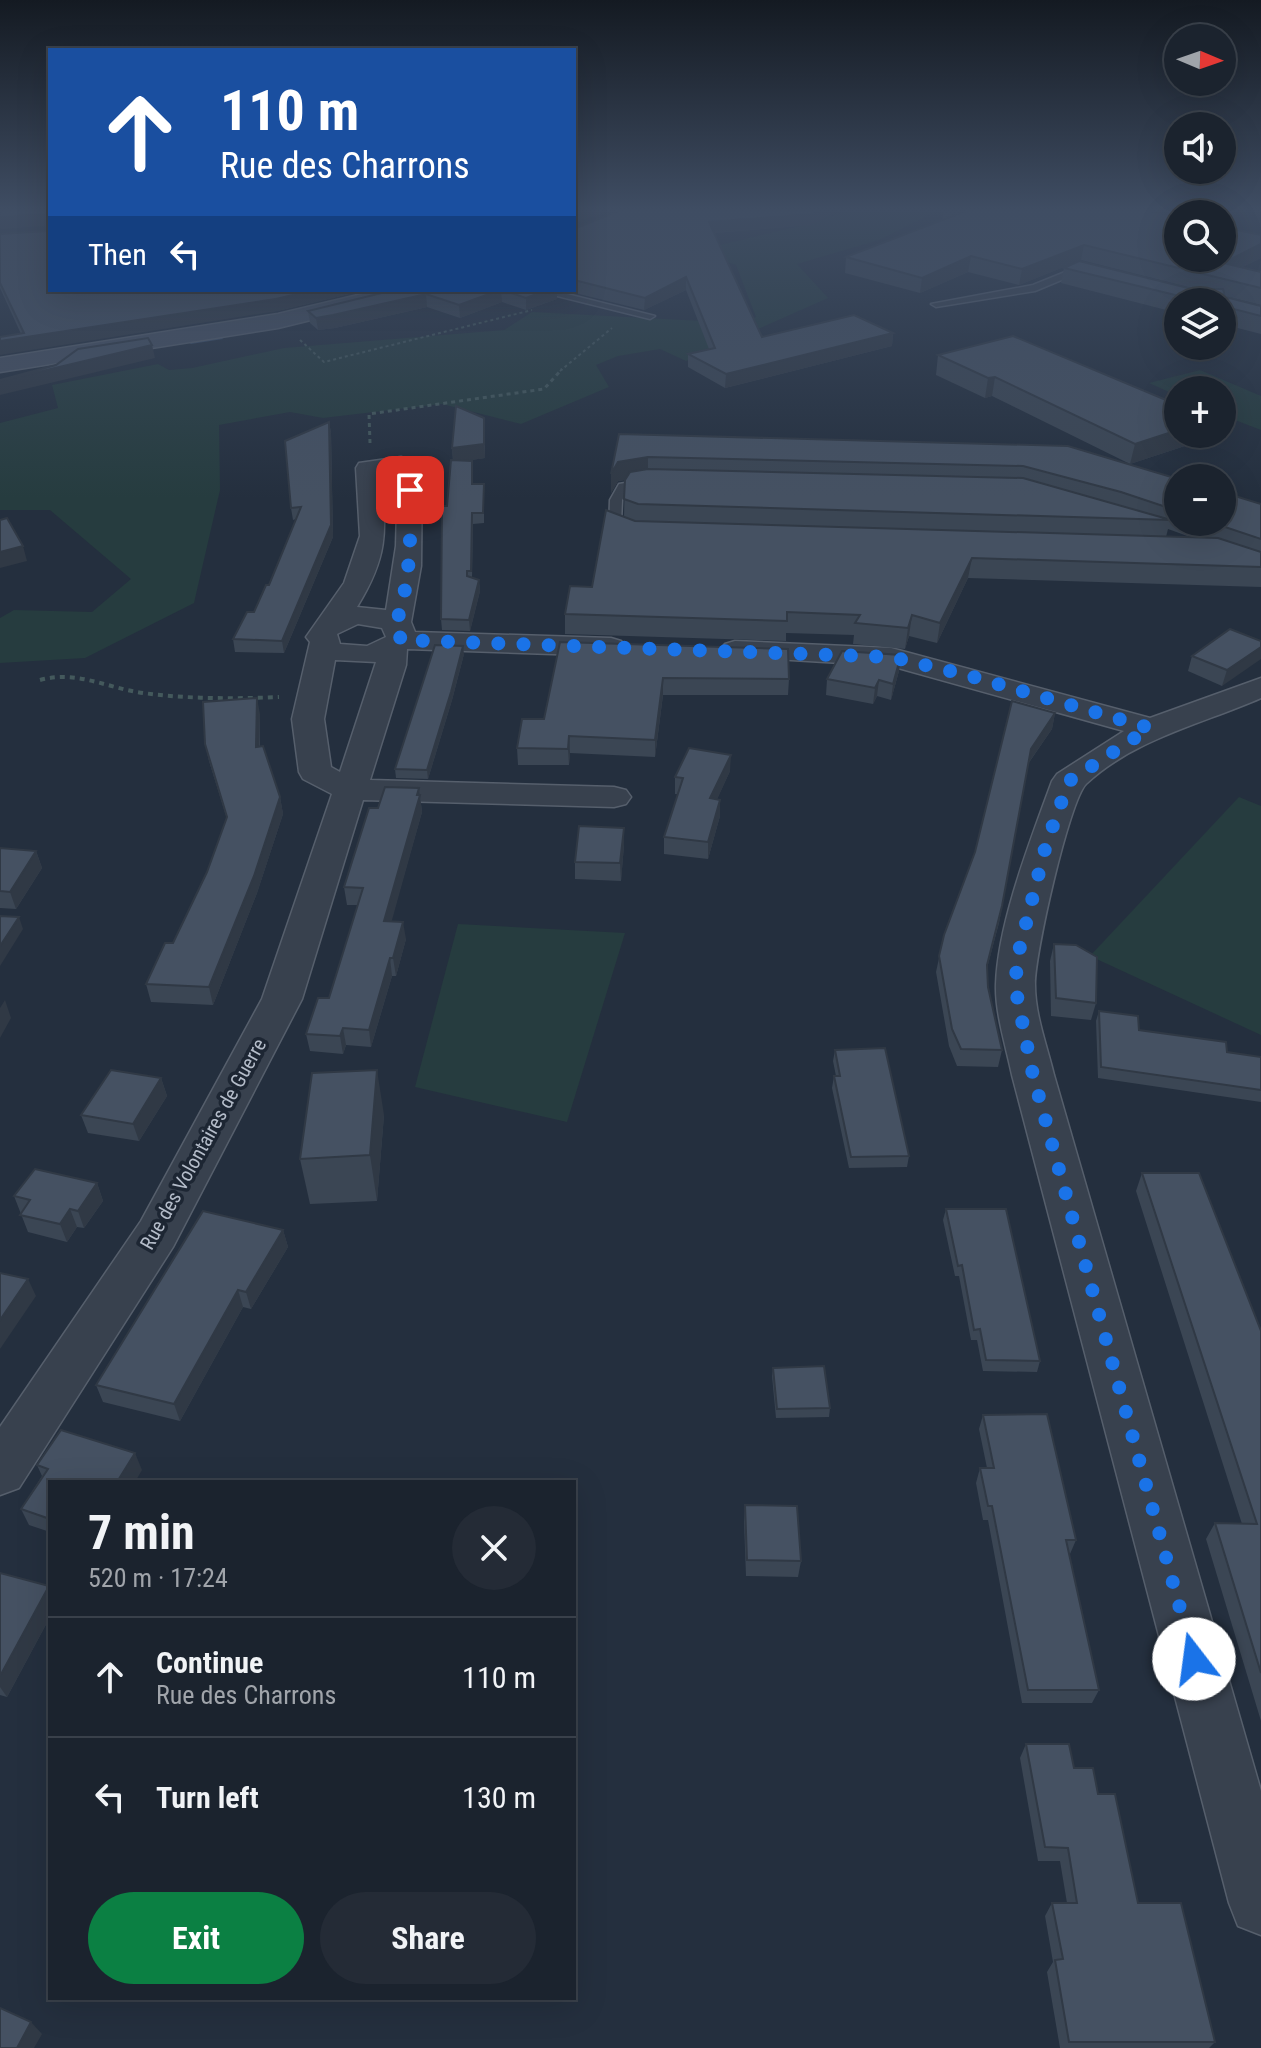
<!DOCTYPE html>
<html lang="en">
<head>
<meta charset="utf-8">
<style>
  :root { --surface:#1b232e; --page:#242b36; --text:#f1f3f6; --muted:#a0a4aa; --line:#39404a; --accent:#0b8043 }
  body { margin:0; font-family:"Roboto Condensed",sans-serif; background:var(--page); color:var(--text); height:100vh; display:flex; flex-direction:column; font-size:30px; white-space:nowrap }
  * { box-sizing:border-box; margin:0 }
  p { font-size:26px; color:var(--muted) }
  .icon { flex:none; width:44px; height:44px; fill:none; stroke:currentColor; stroke-width:2; stroke-linecap:round; stroke-linejoin:round }
  .map { position:relative; flex:1; overflow:hidden }
  .drawer { position:absolute; left:48px; top:1480px; width:528px; height:520px; display:flex; flex-direction:column; background:var(--surface); border-radius:0px; box-shadow:0 8px 32px #0002,0 0 0 2px var(--line) }
  .drawer>* { flex:none }
  .hud { position:absolute; left:48px; top:48px; width:528px; height:244px; border-radius:0px; box-shadow:0 8px 32px #0002,0 0 0 2px var(--line); background:#1a4fa0; color:#fff; overflow:hidden }
  .needle { width:52px; rotate:92deg }
  .fabs { position:absolute; left:1164px; top:24px; display:grid; gap:16px }
  .fabs a { display:grid; place-items:center; width:72px; height:72px; border-radius:50%; background:var(--surface); box-shadow:0 8px 32px #0002,0 0 0 2px var(--line); font-size:40px }
  .pin { position:absolute; display:grid; place-items:center; width:68px; height:68px; color:#fff; margin:-34px; border-radius:16px; box-shadow:0 4px 12px #0006 }
  .me { position:absolute; width:88px; margin:-44px; rotate:345deg; stroke-linejoin:round; filter:drop-shadow(0 0 6px #0008) }
  .turn { display:flex; align-items:center; gap:28px; height:168px; padding:0 40px; font-size:36px }
  .turn .icon { width:104px; height:104px; stroke-width:2.5 }
  .turn b { display:block; font-size:56px; line-height:68px }
  .then { display:flex; align-items:center; height:76px; padding:0 40px; background:#0003; gap:16px; font-size:30px }
  .round { display:grid; place-items:center; flex:none; width:84px; height:84px; border-radius:42px; background:var(--page) }
  .headline { display:flex; align-items:center; justify-content:space-between; height:136px; padding:0 40px }
  h1 { font-size:48px; font-weight:700; line-height:60px }
  .cta { display:flex; gap:16px; margin-top:auto; padding:16px 40px }
  .cta a { flex:1; height:92px; border-radius:48px; background:var(--accent); color:#fff; font-size:32px; font-weight:700; line-height:92px; text-align:center }
  .cta a+a { background:var(--page); color:var(--text) }
  ul { padding:0; list-style:none }
  li { display:flex; align-items:center; gap:24px; height:120px; padding:0 40px; border-top:2px solid var(--line) }
  li div { flex:1 }
  li b { display:block; font-size:30px }
  li em { font-style:normal }
  .map>svg:first-child { display:block }
  .green { fill:#263c3f }
  .lines { fill:none; stroke-linecap:round; stroke-linejoin:round }
  .stream { fill:#394c67; fill-rule:evenodd }
  .service-casing { stroke:#565f6c; stroke-width:3 }
  .minor-casing { stroke:#565f6c; stroke-width:3 }
  .secondary-casing { stroke:#565f6c; stroke-width:3 }
  .path-far2 { stroke:#44595c; stroke-width:2; stroke-dasharray:3 3; stroke-linecap:butt }
  .path-far1 { stroke:#44595c; stroke-width:3; stroke-dasharray:4 4; stroke-linecap:butt }
  .path { stroke:#44595c; stroke-width:4; stroke-dasharray:5 5; stroke-linecap:butt }
  .service { fill:#38414e; fill-rule:evenodd }
  .minor { fill:#38414e; fill-rule:evenodd }
  .secondary { fill:#465061; fill-rule:evenodd }
  .wall { fill:#3b4654; fill-rule:evenodd }
  .shaded-wall { fill:#303945 }
  .building { fill:#455162; stroke:#303945; stroke-width:2 }
  .route { stroke:#1a73e8; stroke-width:14; stroke-dasharray:0 25.2 }
  .labels { text-anchor:middle; stroke-width:7; stroke-linejoin:round; paint-order:stroke }
  .street-label { font-size:20px; fill:#b4bcc9; stroke:#1d2633 }
</style>
</head>
<body>
<div class="map">
<svg width="1261" height="2048" viewBox="0 0 1261 2048">
  <rect width="100%" height="100%" fill="#242f3e"/>
  <!-- green -->
  <g class="green">
    <path d="M845 211H937L879 240 797 264 828 298 686 361 660 349 618 356 596 365 609 387 521 424 442 404 323 418 290 412 219 425 220 490 194 603 85 658 0 663V618L14 610 92 612 131 579 50 510H0V423L58 408 52 385 158 364 169 370 192 368 284 348 504 330 532 312 741 323 756 317 736 265 695 251 817 222Z"/>
    <path d="M1200 370 1261 396V430L1222 415V390H1178V396L1149 383Z"/>
    <path d="M1239 797 1261 806V1035L1090 956Z"/>
    <path d="M458 924 625 933 567 1122 415 1087Z"/>
  </g>
  <g class="lines">
    <!-- stream -->
    <path class="stream" d="M221 336 223 339 191 344 188 342Z"/>
    <defs>
      <g id="service">
        <path d="M1080 266 1083 271 1035 291 936 307 931 304 1033 285Z"/>
        <path d="M533 290H551L655 316 650 319Z"/>
        <path d="M649 479 655 483 653 486 628 490 622 500 621 523 632 527V533L609 528 610 500 619 484Z"/>
      </g>
      <g id="minor">
        <path d="M401 457 419 463 422 468 421 566 411 622 415 632 611 638 621 641 626 647 621 653 611 656 407 649 406 665 370 780 614 787 626 790 631 797 626 804 614 807 363 800 302 999 173 1247 19 1488 0 1495V1427L141 1221 262 999 332 794 303 779 299 772 292 719 310 642 306 637 344 583 360 536 356 468 359 463ZM398 472 396 546 387 604 386 610 357 607C389 555 386 532 381 474ZM358 624 382 628 386 637 367 646 340 644 337 634ZM335 660 376 662 340 772 331 767 324 719Z"/>
        <path d="M735 641 891 648 1150 718 1261 678V698C1202 724 1134 739 1086 784 1069 801 1034 957 1035 985 1035 1015 1047 1046 1054 1075L1261 1791V1935L1238 1926 1229 1903 1012 1075C1006 1046 995 1013 996 984 998 922 1031 839 1052 781L1057 774 1124 731 891 666 725 656 720 650 725 644Z"/>
      </g>
      <path id="secondary" d="M379 290H416L413 295 278 328 0 372V358L278 314Z"/>
    </defs>
    <!-- service casing -->
    <use href="#service" class="service-casing"/>
    <!-- minor casing -->
    <use href="#minor" class="minor-casing"/>
    <!-- secondary casing -->
    <use href="#secondary" class="secondary-casing"/>
    <!-- path-far2 -->
    <g class="path-far2">
      <path d="M300 340 324 362 532 310"/>
      <path d="M560 371 612 328"/>
    </g>
    <!-- path-far1 -->
    <path class="path-far1" d="M370 443 369 414 544 389 562 369"/>
    <!-- path -->
    <path class="path" d="M40 680C77 670 107 688 143 693 188 699 234 699 279 697"/>
    <!-- service -->
    <use href="#service" class="service"/>
    <!-- minor -->
    <use href="#minor" class="minor"/>
    <!-- secondary -->
    <use href="#secondary" class="secondary"/>
  </g>
  <!-- wall -->
  <g class="wall">
    <path d="M50 211V290H366L277 311 21 334 0 288V234L47 231 49 225 0 229Z"/>
    <path d="M944 211H1150L1261 235V258L1242 267 1261 272V305L1225 296 1261 306V334L1222 324V302H1178V313L1061 283 1064 268 1196 289 1081 260 1019 285 968 272 920 293 845 273 846 257 942 220Z"/>
    <path d="M811 225 714 233 762 337 893 333 892 346 725 388 688 367V354L709 349 686 290 644 310 563 290H574V229Z"/>
    <path d="M394 290H557V299L526 310 502 302 460 318 427 307 335 328 318 330 310 323 308 311Z"/>
    <path d="M938 355 1178 434H1208L1206 439 1130 464 992 396 985 398 936 375Z"/>
    <path d="M456 406 484 418 485 431V458L463 461H472L473 484H484V523L473 524 472 578 479 580 480 591 470 631 442 630 441 619 442 506H447L451 460H453L452 448Z"/>
    <path d="M329 422 331 433 333 537 284 653 235 652 233 639 254 612 269 585 296 519 293 520 291 508Z"/>
    <path d="M619 434 1178 479V522H1222L1261 504V587L968 578 937 643 909 636 905 649 853 644 854 635 786 633V641L565 634V614L592 587 624 516 625 480 618 481 611 493ZM1168 529 1193 538 1166 537Z"/>
    <path d="M1261 641 1222 686 1188 671 1192 656Z"/>
    <path d="M560 642 789 679 788 695H663L655 757 570 753 569 765H518L517 748 544 719Z"/>
    <path d="M464 654 452 700 428 779 396 778 395 769Z"/>
    <path d="M901 655 899 671 891 700 877 696 873 704 826 695 827 679Z"/>
    <path d="M1055 713 1052 729 1028 764 999 923 987 968 988 987 1002 1050 998 1067 957 1066 949 1046 936 972 944 935 975 852Z"/>
    <path d="M260 714V747L280 797 283 814 257 893 213 1005 151 1002 146 984 173 943 207 872 227 819 209 761 205 744Z"/>
    <path d="M730 771 717 799 720 800V816L708 859 664 854V837L678 794H675V777Z"/>
    <path d="M419 788 422 812 391 921 406 939 396 976H392L371 1047 346 1045 343 1054 310 1051 306 1034 329 998 358 905H347L344 887 378 808Z"/>
    <path d="M624 845 621 881 575 879V862Z"/>
    <path d="M0 848 36 851 42 868 16 909 0 908Z"/>
    <path d="M1054 944 1096 1003 1091 1020 1051 1016 1050 961Z"/>
    <path d="M1099 1011 1139 1030 1227 1052 1261 1057V1102L1098 1078 1096 1021Z"/>
    <path d="M835 1050 909 1156 907 1167 849 1168 832 1088 834 1076H836L833 1061Z"/>
    <path d="M161 1078 167 1096 139 1141 88 1133 81 1115Z"/>
    <path d="M384 1115 377 1201 310 1204 300 1159Z"/>
    <path d="M1142 1173 1261 1331V1721L1206 1539 1215 1523 1242 1524 1136 1191Z"/>
    <path d="M97 1183 103 1201 84 1228 77 1227 67 1242 28 1232 14 1196Z"/>
    <path d="M946 1209 1040 1361 1037 1372 983 1371 977 1340H971L959 1276H955L943 1220Z"/>
    <path d="M283 1230 288 1247 251 1309 243 1307 180 1421 103 1402 96 1385Z"/>
    <path d="M773 1368 830 1408 829 1417 776 1418 772 1376Z"/>
    <path d="M983 1415 1076 1540 1070 1554H1069L1099 1690 1092 1703H1022L988 1520H983L976 1483 980 1468H987L979 1429Z"/>
    <path d="M37 1465 142 1470 50 1482V1532L29 1525 21 1509 42 1476Z"/>
    <path d="M745 1505 801 1561 798 1577 746 1576 744 1522Z"/>
    <path d="M0 1573 50 1588V1617L7 1697 0 1695Z"/>
    <path d="M1026 1744 1074 1768 1098 1794 1138 1903 1215 2042 1209 2048H1060L1047 1972 1053 1962 1045 1916 1052 1903H1067L1060 1861H1038L1020 1758Z"/>
  </g>
  <!-- shaded-wall -->
  <g class="shaded-wall">
    <path d="M577 211H608L574 223V212Z"/>
    <path d="M817 211H839L811 225 709 233V222Z"/>
    <path d="M47 214 50 225 0 229V217Z"/>
    <path d="M1261 244V258L1219 279 1223 263Z"/>
    <path d="M1084 245 1081 260 1019 285 1022 269Z"/>
    <path d="M971 256 968 272 920 293 922 278Z"/>
    <path d="M686 277V290L644 310 645 298Z"/>
    <path d="M313 290H366L277 311 0 355V341Z"/>
    <path d="M501 290 502 302 460 318 459 305Z"/>
    <path d="M547 290H557V299L526 310V298Z"/>
    <path d="M426 294 427 307 335 328 318 330 316 318Z"/>
    <path d="M893 333 892 346 725 388 726 374Z"/>
    <path d="M152 345 155 358 0 395V381Z"/>
    <path d="M995 377 992 396 985 398 988 378Z"/>
    <path d="M484 418 485 458 453 463 452 448Z"/>
    <path d="M329 422 331 433 333 537 284 653 282 641Z"/>
    <path d="M1178 430V434H1208L1206 439 1130 464 1135 444Z"/>
    <path d="M648 457V476L618 481 611 493V474L618 462Z"/>
    <path d="M23 546 27 561 0 568V552Z"/>
    <path d="M972 558 968 578 937 643 940 623Z"/>
    <path d="M479 580 480 591 470 631 469 620Z"/>
    <path d="M912 615 909 636 905 649 908 628Z"/>
    <path d="M463 646 464 654 452 700 428 779 427 770Z"/>
    <path d="M1261 647V659L1222 686 1227 670Z"/>
    <path d="M901 655 899 671 891 700 893 684Z"/>
    <path d="M663 678V695L655 757V740Z"/>
    <path d="M879 680 877 696 873 704 875 688Z"/>
    <path d="M257 698 260 714 259 764 256 747Z"/>
    <path d="M1055 713 1052 729 1027 765 1031 749Z"/>
    <path d="M569 736 570 753 569 765 568 749Z"/>
    <path d="M731 755 730 771 710 815V798Z"/>
    <path d="M419 788 422 812 387 938 384 921Z"/>
    <path d="M280 797 283 814 257 893 213 1005 209 987Z"/>
    <path d="M720 800V816L708 859V842Z"/>
    <path d="M624 828V845L621 881 620 863Z"/>
    <path d="M36 851 42 868 16 909 10 892Z"/>
    <path d="M19 917 23 929 0 966V946Z"/>
    <path d="M403 922 406 939 396 976 393 958Z"/>
    <path d="M390 958 392 976 371 1047 369 1030Z"/>
    <path d="M5 1000 11 1018 0 1038V1008Z"/>
    <path d="M343 1028 346 1045 343 1054 340 1036Z"/>
    <path d="M377 1070 384 1115 377 1201 370 1155Z"/>
    <path d="M161 1078 167 1096 139 1141 133 1124Z"/>
    <path d="M97 1183 103 1201 84 1228 78 1211Z"/>
    <path d="M70 1209 77 1227 67 1242 60 1224Z"/>
    <path d="M283 1230 288 1247 251 1309 246 1292Z"/>
    <path d="M28 1279 36 1296 0 1349V1320Z"/>
    <path d="M238 1290 243 1307 180 1421 174 1404Z"/>
    <path d="M135 1453 142 1470 135 1482H117Z"/>
    <path d="M49 1586 50 1617 7 1697 0 1687V1676Z"/>
    <path d="M31 2022 42 2034 34 2048H17Z"/>
  </g>
  <!-- building -->
  <g class="building">
    <path d="M0 211H50V216L47 214 0 217Z"/>
    <path d="M618 211H817L812 214 709 222 762 337 854 315 893 333 726 374 688 354 715 348 686 277 645 298 574 280V229Z"/>
    <path d="M966 211H1150L1178 217V258H1222V227L1261 235V244L1223 263 1261 272V288L1084 245 1022 269 971 256 922 278 846 257Z"/>
    <path d="M50 218V290H313L276 299 0 341V337L24 333 0 283V234L47 231Z"/>
    <path d="M1079 261 1192 289H1223L1225 297 1261 306V316L1222 306V302H1204L1064 268Z"/>
    <path d="M394 290H500L459 305 426 294 333 315 316 318 308 311Z"/>
    <path d="M502 290H547L526 298Z"/>
    <path d="M1013 336 1178 405V430L1135 444 995 377 988 378 938 355Z"/>
    <path d="M148 338 152 345 0 381V380L56 365 78 349Z"/>
    <path d="M456 406 484 418V444L452 448Z"/>
    <path d="M329 422 331 525 282 641 233 639 247 612H254L266 585H269L301 507 291 508 285 441Z"/>
    <path d="M619 434 1068 446 1178 479V511L1121 492 1023 466 648 457 618 462 611 474Z"/>
    <path d="M451 460 472 461V484H484L483 513H472L471 571H467V576L479 580 469 620 441 619 442 506H447Z"/>
    <path d="M648 469 1023 478 1171 520 638 504 624 499 625 480 630 472Z"/>
    <path d="M1222 492 1261 504V539L1210 522H1222Z"/>
    <path d="M606 510 635 521 1218 538 1261 552V567L972 558 940 623 912 615 908 628 855 623 860 615 787 612V621L565 614 570 586 592 587Z"/>
    <path d="M7 518 23 546 0 552V520Z"/>
    <path d="M1230 629 1261 641V647L1227 670 1192 656Z"/>
    <path d="M560 642 788 649 789 679 663 678 655 740 569 736 568 749 517 748 522 719H544Z"/>
    <path d="M435 645 463 646 451 692 427 770 395 769Z"/>
    <path d="M842 651 901 655 893 684 879 680 875 688 827 679Z"/>
    <path d="M257 698 256 747 263 746 280 797 254 876 209 987 146 984 165 943H173L207 872 227 817 205 744 203 702Z"/>
    <path d="M1012 701 1055 713 1031 749 1002 906 987 965 988 987 1002 1050 961 1049 952 1029 939 956 944 935 975 852Z"/>
    <path d="M689 748 731 755 710 798 720 800 708 842 664 837 683 778 675 777Z"/>
    <path d="M385 787 419 788 417 795H420L384 921 403 922 393 958H390L369 1030 343 1028 340 1036 306 1034 318 998H329L363 888 344 887 369 808H378Z"/>
    <path d="M579 826 624 828 620 863 575 862Z"/>
    <path d="M0 848 36 851 10 892 0 891Z"/>
    <path d="M0 916 19 917 0 946Z"/>
    <path d="M1054 944 1076 945 1097 957 1096 1003 1056 998Z"/>
    <path d="M1099 1011 1138 1016 1139 1030 1226 1042 1227 1052 1261 1057V1090L1101 1067Z"/>
    <path d="M885 1048 909 1156 851 1157 834 1076H840L835 1050Z"/>
    <path d="M111 1070 161 1078 133 1124 81 1115Z"/>
    <path d="M377 1070 370 1155 300 1159 312 1073Z"/>
    <path d="M35 1169 97 1183 78 1211 70 1209 60 1224 20 1215 30 1200 14 1196Z"/>
    <path d="M1142 1173H1199L1261 1331V1673L1215 1523 1257 1524Z"/>
    <path d="M946 1209H1006L1040 1361 986 1360 980 1329 974 1330 962 1265 958 1266Z"/>
    <path d="M203 1211 283 1230 246 1292 238 1290 174 1404 96 1385Z"/>
    <path d="M0 1273 28 1279 0 1320Z"/>
    <path d="M824 1366 830 1408 777 1409 773 1368Z"/>
    <path d="M1047 1414 1076 1540H1066L1099 1690H1028L992 1506H988L980 1468H994L983 1415Z"/>
    <path d="M61 1430 135 1453 117 1482H50V1519L21 1509 48 1469 37 1465Z"/>
    <path d="M745 1505 797 1506 801 1561 747 1560Z"/>
    <path d="M0 1573 49 1586 0 1676Z"/>
    <path d="M1026 1744H1069L1074 1768H1093L1098 1794H1115L1138 1903H1181L1215 2042H1069L1055 1960 1063 1959 1052 1903H1077L1068 1848 1045 1847Z"/>
    <path d="M0 2008 31 2022 17 2048H0Z"/>
  </g>
  <!-- sky -->
  <linearGradient id="sky" x2="0" y2="1"><stop stop-color="#141a22"/><stop offset="0.42" stop-color="#3f4d63"/><stop offset="1" stop-color="#3f4d63" stop-opacity="0"/></linearGradient>
  <rect width="1261" height="498" fill="url(#sky)"/>
  <g class="lines">
    <!-- route -->
    <path class="route" d="M410 490C411 534 411 582 396 623L401 628 400 640 891 657 963 674 1150 728 1069 781 1046 845 1018 955 1015 986 1033 1075 1194 1659"/>
  </g>
  <g class="labels">
    <!-- street labels -->
    <g class="street-label">
      <text transform="translate(203 1144) rotate(-61)" y="7">Rue des Volontaires de Guerre</text>
    </g>
  </g>
</svg>
<div class="fabs">
<a><svg class="needle" viewBox="-14 -14 28 28"><path d="M0-13l5 13h-10z" fill="#e53935"/><path d="M0 13l5-13h-10z" fill="#a0a4aa"/></svg></a>
<a><svg class="icon" aria-label="sound" viewBox="0 0 24 24"><path d="M4 9h4l5-4v14l-5-4H4zM17 9q2 3 0 6"/></svg></a>
<a><svg class="icon" aria-label="search" viewBox="0 0 24 24"><circle cx="10" cy="10" r="6"/><path d="M15 15l6 6"/></svg></a>
<a><svg class="icon" aria-label="layers" viewBox="0 0 24 24"><path d="M12 4l9 5-9 5-9-5zM3 14l9 5 9-5"/></svg></a>
<a>+</a>
<a>−</a>
</div>
<div class="pin" style="left:410px;top:490px;background:#d93025"><svg class="icon" aria-label="arrive" viewBox="0 0 24 24"><path d="M6 21V4h12l-3 4 3 4H6"/></svg></div>
<svg class="me" style="left:1194px;top:1659px" viewBox="-20 -20 40 40"><circle r="19" fill="#fff"/><path d="M0-13L10 11 0 6-10 11z" fill="#1a73e8"/></svg>
<div class="hud">
<div class="turn"><svg class="icon" aria-label="ahead" viewBox="0 0 24 24"><path d="M12 20V5M6 11l6-6 6 6"/></svg><div><b>110 m</b>Rue des Charrons</div></div>
<div class="then">Then<svg class="icon" aria-label="left" viewBox="0 0 24 24"><path d="M17 20v-9H6M10 6l-5 5 5 5"/></svg></div>
</div>
<section class="drawer">
<div class="headline"><div><h1>7 min</h1><p>520 m · 17:24</p></div><a class="round"><svg class="icon" aria-label="close" viewBox="0 0 24 24"><path d="M6 6l12 12M18 6L6 18"/></svg></a></div>
<ul>
<li><svg class="icon" aria-label="ahead" viewBox="0 0 24 24"><path d="M12 20V5M6 11l6-6 6 6"/></svg><div><b>Continue</b><p>Rue des Charrons</p></div><em>110 m</em></li>
<li><svg class="icon" aria-label="left" viewBox="0 0 24 24"><path d="M17 20v-9H6M10 6l-5 5 5 5"/></svg><div><b>Turn left</b></div><em>130 m</em></li>
</ul>
<div class="cta"><a>Exit</a><a>Share</a></div>
</section>
</div>
</body>
</html>
